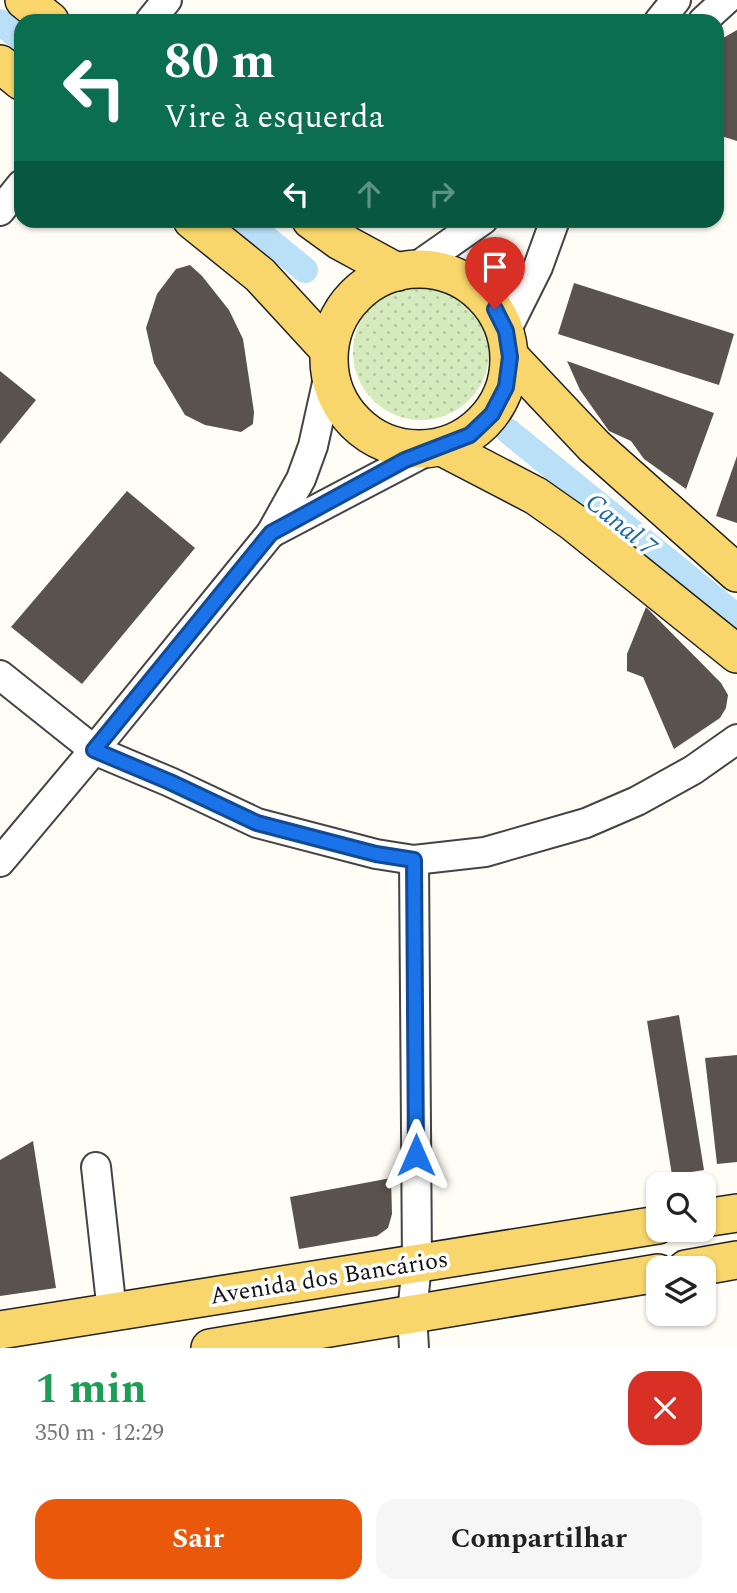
<!DOCTYPE html>
<html lang="pt">
<head>
<meta charset="utf-8">
<style>
  :root { --surface:#fff; --page:#f6f6f6; --text:#222; --muted:#767676; --accent:#ea580c }
  body { margin:0; font-family:Spectral,serif; background:var(--page); color:var(--text); height:100vh; display:flex; flex-direction:column; font-size:26px; white-space:nowrap }
  * { box-sizing:border-box; margin:0 }
  p { font-size:23px; color:var(--muted) }
  .icon { flex:none; width:38px; height:38px; fill:none; stroke:currentColor; stroke-width:2; stroke-linecap:round; stroke-linejoin:round }
  .map { position:relative; height:1348px; overflow:hidden }
  .drawer { display:flex; flex-direction:column; background:var(--surface); flex:1 }
  .drawer>* { flex:none }
  .guide { position:absolute; left:14px; top:14px; width:710px; height:214px; border-radius:21px; box-shadow:0 2px 5px #0004; background:#0b6e4f; color:#fff; overflow:hidden }
  .buttons { position:absolute; left:646px; top:1172px; display:grid; gap:14px }
  .buttons a { display:grid; place-items:center; width:70px; height:70px; border-radius:14px; background:var(--surface); box-shadow:0 2px 5px #0004; font-size:35px }
  .pin { position:absolute; display:grid; place-items:center; width:60px; height:60px; color:#fff; margin:-72px -30px; border-radius:50% 50% 50% 0; rotate:-45deg; box-shadow:0 0 7px #0007 }
  .pin .icon { rotate:45deg }
  .me { position:absolute; width:77px; margin:-38px; rotate:0deg; stroke-linejoin:round; filter:drop-shadow(0 0 5px #0008) }
  .turn { display:flex; align-items:center; gap:24px; height:147px; padding:0 35px; font-size:32px }
  .turn .icon { width:91px; height:91px; stroke-width:2.5 }
  .turn b { display:block; font-size:49px; line-height:60px }
  .lanes { display:flex; align-items:center; height:66px; padding:0 35px; background:#0003; justify-content:center; gap:35px; direction:ltr }
  .lanes .off { opacity:.35 }
  .round { display:grid; place-items:center; flex:none; width:74px; height:74px; border-radius:21px; background:var(--page) }
  .headline { display:flex; align-items:center; justify-content:space-between; height:119px; padding:0 35px }
  h1 { font-size:42px; font-weight:700; line-height:52px; color:#1e9e55 }
  .action { display:flex; gap:14px; margin-top:auto; padding:14px 35px }
  .action a { flex:1; height:80px; border-radius:21px; background:var(--accent); color:#fff; font-size:28px; font-weight:700; line-height:80px; text-align:center }
  .action a+a { background:var(--page); color:var(--text) }
  .map>svg:first-child { display:block }
  .green { fill:url(#green-dots) }
  .lines { fill:none; stroke-linecap:round; stroke-linejoin:round }
  .canal { stroke:#b9e0f7; stroke-width:26 }
  .building { fill:#5a524d }
  .minor-casing { stroke:#444; stroke-width:32 }
  .major-casing { stroke:#222; stroke-width:40 }
  .minor { stroke:#fff; stroke-width:28 }
  .major { stroke:#f9d66b; stroke-width:37 }
  .route-casing { stroke:#114b97; stroke-width:18 }
  .route { stroke:#1a73e8; stroke-width:12 }
  .labels { text-anchor:middle; stroke-width:7; stroke-linejoin:round; paint-order:stroke }
  .street-label { font-size:24px; fill:#111; stroke:#fff }
  .water-label { font-size:26px; font-style:italic; fill:#1768a6; stroke:#fff }
</style>
</head>
<body>
<div class="map">
<svg width="737" height="1348" viewBox="0 0 737 1348">
  <defs>
    <pattern id="green-dots" width="8" height="8" patternUnits="userSpaceOnUse" patternTransform="scale(1.75)"><rect width="8" height="8" fill="#d5ebbd"/><path d="M2 2h.1M6 6h.1" fill="none" stroke="#b6c8a1" stroke-width="1.8" stroke-linecap="round"/></pattern>
  </defs>
  <rect width="100%" height="100%" fill="#fffdf5"/>
  <!-- green -->
  <circle class="green" cx="421" cy="352" r="68"/>
  <g class="lines">
    <!-- canal -->
    <g class="canal">
      <path d="M0 22 21 39"/>
      <path d="M244 220 305 270"/>
      <path d="M508 431 737 617"/>
    </g>
  </g>
  <!-- building -->
  <g class="building">
    <path d="M737 30V141L718 135V50L723 38Z"/>
    <path d="M190 265 202 276 229 310 243 339 254 412 253 424 241 432 205 425 185 415 154 363 146 328 157 294 176 269Z"/>
    <path d="M574 283 734 334 719 385 558 334Z"/>
    <path d="M567 361 714 413 686 489 644 459 631 441 609 431 580 390Z"/>
    <path d="M0 371 36 400 0 444Z"/>
    <path d="M737 456V523L716 516Z"/>
    <path d="M127 491 195 548 82 684 11 627Z"/>
    <path d="M646 607 721 683 728 695 726 708 720 718 674 749 643 677 627 671V654Z"/>
    <path d="M679 1015 704 1170 672 1175 647 1021Z"/>
    <path d="M737 1055V1162L717 1164 705 1058Z"/>
    <path d="M33 1141 56 1288 0 1296V1160Z"/>
    <path d="M391 1178 392 1214 388 1228 377 1236 299 1249 290 1197Z"/>
  </g>
  <g class="lines">
    <defs>
      <g id="minor">
        <path d="M150 21 167 0"/>
        <path d="M659 21 676 0"/>
        <path d="M703 21 726 0"/>
        <path d="M0 211 21 185"/>
        <path d="M413 269 483 220"/>
        <path d="M506 331 538 267 555 220"/>
        <path d="M271 533 429 450"/>
        <path d="M0 675 94 750 170 782 257 823 376 854 414 860 485 852 586 823 637 801 693 770 737 739"/>
        <path d="M0 862 94 750 271 533 301 479 313 446 329 374"/>
        <path d="M96 1167 112 1312"/>
        <path d="M414 1348 412 1314 417 1263 414 860"/>
      </g>
      <g id="major">
        <path d="M24 0 50 21"/>
        <path d="M0 64 21 81"/>
        <path d="M192 220 260 275 329 350"/>
        <path d="M311 220 340 241 397 272"/>
        <circle cx="419" cy="359" r="90"/>
        <path d="M510 357 594 446 737 573"/>
        <path d="M442 447 536 496 573 522 737 654"/>
        <path d="M704 1218 737 1213"/>
        <path d="M686 1269 737 1260"/>
        <path d="M0 1330 658 1225"/>
        <path d="M210 1348 658 1273"/>
      </g>
    </defs>
    <!-- minor casing -->
    <use href="#minor" class="minor-casing"/>
    <!-- major casing -->
    <use href="#major" class="major-casing"/>
    <!-- minor -->
    <use href="#minor" class="minor"/>
    <!-- major -->
    <use href="#major" class="major"/>
  </g>
  <g class="lines">
    <defs>
      <path id="route" d="M416 1155 414 860 376 854 257 823 170 782 94 750 271 533 405 460 470 435 492 414 506 387 510 357 506 331 495 309"/>
    </defs>
    <!-- route casing -->
    <use href="#route" class="route-casing"/>
    <!-- route -->
    <use href="#route" class="route"/>
  </g>
  <g class="labels">
    <!-- street labels -->
    <g class="street-label">
      <text transform="translate(329 1277) rotate(-9)" y="8">Avenida dos Bancários</text>
    </g>
    <!-- water labels -->
    <g class="water-label">
      <text transform="translate(622 524) rotate(39)" y="9">Canal 7</text>
    </g>
  </g>
</svg>
<div class="buttons">
<a><svg class="icon" aria-label="search" viewBox="0 0 24 24"><circle cx="10" cy="10" r="6"/><path d="M15 15l6 6"/></svg></a>
<a><svg class="icon" aria-label="layers" viewBox="0 0 24 24"><path d="M12 4l9 5-9 5-9-5zM3 14l9 5 9-5"/></svg></a>
</div>
<div class="pin" style="left:495px;top:309px;background:#d93025"><svg class="icon" aria-label="arrive" viewBox="0 0 24 24"><path d="M6 21V4h12l-3 4 3 4H6"/></svg></div>
<svg class="me" style="left:416px;top:1155px" viewBox="-20 -20 40 40"><path d="M0-17L14 15 0 8-14 15z" fill="#1a73e8" stroke="#fff" stroke-width="4"/></svg>
<div class="guide">
<div class="turn"><svg class="icon" aria-label="left" viewBox="0 0 24 24"><path d="M17 20v-9H6M10 6l-5 5 5 5"/></svg><div><b>80 m</b>Vire à esquerda</div></div>
<div class="lanes"><svg class="icon" aria-label="left" viewBox="0 0 24 24"><path d="M17 20v-9H6M10 6l-5 5 5 5"/></svg><svg class="icon off" aria-label="ahead" viewBox="0 0 24 24"><path d="M12 20V5M6 11l6-6 6 6"/></svg><svg class="icon off" aria-label="right" viewBox="0 0 24 24"><path d="M7 20v-9h11M14 6l5 5-5 5"/></svg></div>
</div>
</div>
<section class="drawer">
<div class="headline"><div><h1>1 min</h1><p>350 m · 12:29</p></div><a class="round" style="background:#d93025;color:#fff"><svg class="icon" aria-label="close" viewBox="0 0 24 24"><path d="M6 6l12 12M18 6L6 18"/></svg></a></div>
<div class="action"><a>Sair</a><a>Compartilhar</a></div>
</section>
</body>
</html>
